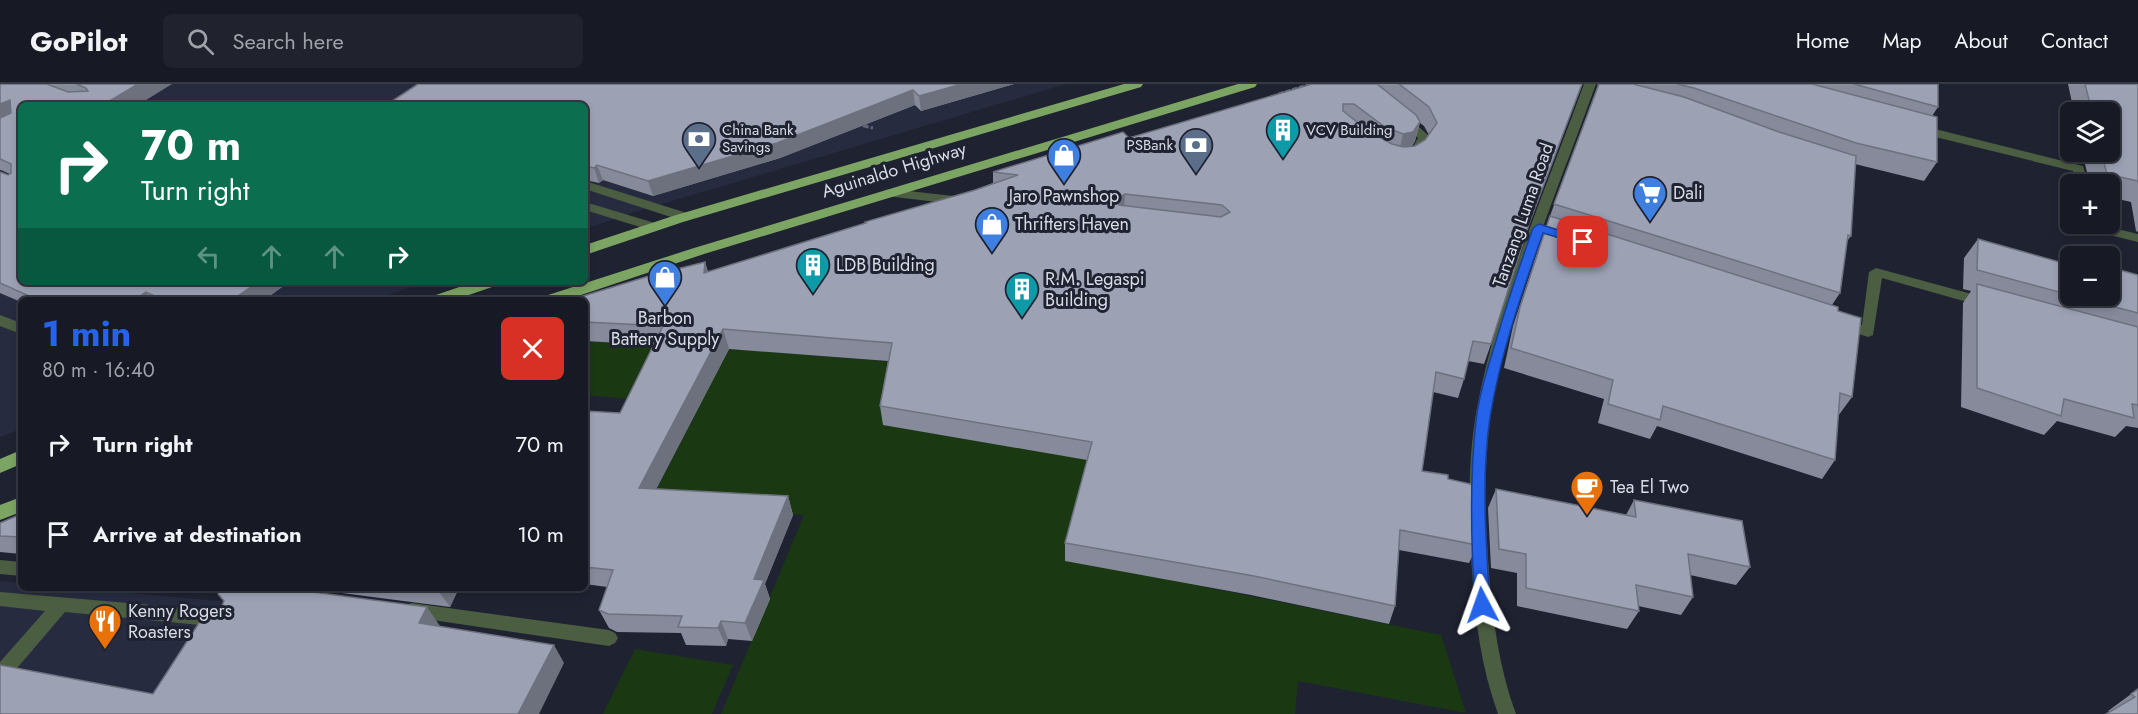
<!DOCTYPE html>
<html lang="en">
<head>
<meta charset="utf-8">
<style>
  :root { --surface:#171a25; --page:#20232d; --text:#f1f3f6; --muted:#9ea1a7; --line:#363842; --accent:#2563eb }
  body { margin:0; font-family:Jost,sans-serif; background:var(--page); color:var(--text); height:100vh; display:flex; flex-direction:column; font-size:22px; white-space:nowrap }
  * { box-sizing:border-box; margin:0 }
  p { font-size:20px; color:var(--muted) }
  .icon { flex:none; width:33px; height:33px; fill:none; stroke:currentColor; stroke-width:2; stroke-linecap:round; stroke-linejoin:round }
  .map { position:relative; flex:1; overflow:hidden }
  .panel { position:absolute; left:18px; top:213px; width:570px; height:294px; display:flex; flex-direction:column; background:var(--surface); border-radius:9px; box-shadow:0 3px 9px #0003,0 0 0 2px var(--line) }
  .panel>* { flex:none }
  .guide { position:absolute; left:18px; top:18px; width:570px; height:183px; border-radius:9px; box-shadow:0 3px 9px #0003,0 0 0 2px var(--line); background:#0b6e4f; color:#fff; overflow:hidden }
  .buttons { position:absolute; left:2060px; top:18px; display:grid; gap:12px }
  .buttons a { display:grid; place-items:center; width:60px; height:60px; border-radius:9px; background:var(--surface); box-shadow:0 3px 9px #0003,0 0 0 2px var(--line); font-size:30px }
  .pin { position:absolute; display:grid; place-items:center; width:51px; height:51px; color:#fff; margin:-26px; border-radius:12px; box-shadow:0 3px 9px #0006 }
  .me { position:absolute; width:66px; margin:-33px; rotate:356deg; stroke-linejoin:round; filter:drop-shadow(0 0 4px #0008) }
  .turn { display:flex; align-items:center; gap:21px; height:126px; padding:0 24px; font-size:27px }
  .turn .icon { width:78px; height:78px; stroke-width:2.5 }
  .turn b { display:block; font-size:42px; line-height:51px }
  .lanes { display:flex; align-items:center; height:57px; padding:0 24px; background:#0003; justify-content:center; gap:30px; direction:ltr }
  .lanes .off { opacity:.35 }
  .round { display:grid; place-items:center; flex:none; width:63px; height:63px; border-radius:9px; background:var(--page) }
  .headline { display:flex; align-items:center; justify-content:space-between; height:102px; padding:0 24px }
  h1 { font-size:36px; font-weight:700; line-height:45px; color:var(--accent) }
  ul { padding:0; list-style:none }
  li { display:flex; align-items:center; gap:18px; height:90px; padding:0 24px }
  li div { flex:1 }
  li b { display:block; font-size:22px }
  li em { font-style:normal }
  header { display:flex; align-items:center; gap:36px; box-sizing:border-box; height:84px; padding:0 30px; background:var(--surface); border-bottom:2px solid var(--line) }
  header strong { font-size:28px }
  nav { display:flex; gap:33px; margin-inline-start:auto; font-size:21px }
  .search { width:420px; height:54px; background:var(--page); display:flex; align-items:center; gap:15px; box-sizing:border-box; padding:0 21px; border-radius:9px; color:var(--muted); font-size:22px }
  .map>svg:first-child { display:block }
  .built { fill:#272b40 }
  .green { fill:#1a3913 }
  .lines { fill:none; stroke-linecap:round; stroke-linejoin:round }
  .path { stroke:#616472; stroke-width:3; stroke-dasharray:5 2; stroke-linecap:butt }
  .service { fill:#4c5e41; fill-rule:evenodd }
  .minor { fill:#4c5e41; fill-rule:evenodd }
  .tertiary { fill:#4c5e41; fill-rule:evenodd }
  .trunk { fill:#7ca462; fill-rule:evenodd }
  .wall { fill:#868a9b; fill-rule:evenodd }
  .shaded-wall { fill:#6d717e }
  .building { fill:#9ca1b4; stroke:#6d717e; stroke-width:1.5; fill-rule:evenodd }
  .route { fill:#2563eb; stroke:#184099; stroke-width:1.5 }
  .labels { text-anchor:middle; stroke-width:6; stroke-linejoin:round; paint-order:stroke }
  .far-poi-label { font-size:15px; fill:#d8dbe5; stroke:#1f2231; text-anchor:start }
  .street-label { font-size:18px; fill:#d8dbe5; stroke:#1f2231 }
  .poi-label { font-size:18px; fill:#d8dbe5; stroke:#1f2231; text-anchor:start }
</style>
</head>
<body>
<header>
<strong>GoPilot</strong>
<div class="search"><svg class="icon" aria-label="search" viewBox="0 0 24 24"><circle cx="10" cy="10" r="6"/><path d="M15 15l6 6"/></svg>Search here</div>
<nav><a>Home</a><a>Map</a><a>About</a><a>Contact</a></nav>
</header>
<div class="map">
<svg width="2138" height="630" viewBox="0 0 2138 630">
  <rect width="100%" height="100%" fill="#1f2231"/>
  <!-- built -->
  <g class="built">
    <path d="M0 0H1066L635 128 585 145V21H21V198H426L374 216H21V345L0 353Z"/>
    <path d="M0 497 21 499V504H77L240 519 172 628 0 604Z"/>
  </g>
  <!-- green -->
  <g class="green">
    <path d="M585 257 729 265 895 278 1221 397 1201 502 1441 551 1466 629 1298 597 1295 630H721L804 431 647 423 700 321 585 311Z"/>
    <path d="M635 565 733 581 712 630H603Z"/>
  </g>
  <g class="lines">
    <!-- path -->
    <g class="path">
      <path d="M1279 10 1310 0"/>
      <path d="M868 36 864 42 873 44"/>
    </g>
    <!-- service -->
    <g class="service">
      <path d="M1404 31 1408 33 1430 53 1417 76H1409L1407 73 1418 54 1398 35Z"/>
      <path d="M585 97 690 130 691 133 690 136H680L585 105Z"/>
      <path d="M890 105 963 113 969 117 963 121 886 112 884 109 886 106Z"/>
      <path d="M585 118 658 140 659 143 653 147 585 126Z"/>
      <path d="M0 476 21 478V492L0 490Z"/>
      <path d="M0 508 221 527 227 530 230 535 227 540 221 543 65 528 6 597 0 599V578L45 527 0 522Z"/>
      <path d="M412 519 609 546 615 549 618 554 615 559 609 562 412 533 406 531 403 526 406 521Z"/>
    </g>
    <!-- minor -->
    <g class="minor">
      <path d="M1919 41 2083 82 2088 100H2076L2073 87 1915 48 1913 45Z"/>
      <path d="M2085 140H2097L2138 150V158L2086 145Z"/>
      <path d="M1876 184 1990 215 1992 218 1985 223 1882 194 1873 251 1868 253 1837 243 1835 240 1842 235 1862 241 1869 188Z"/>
    </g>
    <!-- tertiary -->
    <g class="tertiary">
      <path d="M1584 0H1596C1558 106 1511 213 1492 324 1483 378 1485 434 1489 488 1493 537 1499 584 1516 630H1498C1481 583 1475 536 1472 487 1469 433 1467 378 1477 324 1498 212 1546 106 1584 0Z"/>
      <path d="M0 231 21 239V250L0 242Z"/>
    </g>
    <!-- trunk -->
    <g class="trunk">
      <path d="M1124 0H1143L1141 3 683 138 585 171V161L673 132Z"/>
      <path d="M1238 0H1257L1255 3 704 170 566 216H542L545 212 694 164Z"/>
      <path d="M474 198H497L495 202 454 216H430L433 212Z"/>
      <path d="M21 366V380L0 389V375Z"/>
      <path d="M21 413V428L0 436V421Z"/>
    </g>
  </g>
  <!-- wall -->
  <g class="wall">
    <path d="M0 0H172L21 21V198H289L264 216H21V218L0 209V88L8 91 10 90 1 86H0Z"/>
    <path d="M418 0H1014L921 27 915 21 780 74 653 112 603 96 599 99 585 96V21Z"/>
    <path d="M1312 0H1582L1527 144 1491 260 1484 280 1468 277 1464 295 1458 314 1433 308 1422 387 1448 395 1477 461 1469 479 1399 466 1395 522 1389 540 1251 511 1065 477V459L1087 376 883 341 880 322 888 277 729 265 656 405 788 412 793 431 765 500 770 515 752 557 728 555 726 562 686 561 681 549 617 548 609 544 599 526 607 503 585 500V327L620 329 654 261 585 257V216L705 178 708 188 865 139V138L975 106 993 99V88L1129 54ZM1420 39 1424 42 1429 51 1425 56 1415 62H1412L1415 57Z"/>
    <path d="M1597 0H1938V23L1932 32 1937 78 1924 97 1855 80 1851 152 1847 157 1840 209 1832 221 1838 227 1852 313 1838 332 1835 376 1822 395 1657 342 1650 355 1598 339 1604 315 1504 284 1513 242 1543 151 1598 1Z"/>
    <path d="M2068 0H2138V148L2136 147 2131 118 2109 113V100H2090L2082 68H2109V28H2074Z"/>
    <path d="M1978 155 2070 181V212H2109L2138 191V344L2126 342 2115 353 2057 337 2044 351 1961 323 1963 219 1971 207 1963 205 1964 174Z"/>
    <path d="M1496 405 1626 431 1634 416 1750 483 1736 501 1690 491 1693 513 1681 531 1638 522 1639 527 1627 545 1517 522V489L1491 484 1488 424Z"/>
    <path d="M21 430V470L0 468V439Z"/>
    <path d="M303 504H459L450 523Z"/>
    <path d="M2138 605V630L2110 628 2108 627Z"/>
  </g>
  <!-- shaded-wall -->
  <g class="shaded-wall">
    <path d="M138 0H172L138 21H103Z"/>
    <path d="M962 0H1014L921 27 919 12Z"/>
    <path d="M913 6 915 21 780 74 653 112 648 97Z"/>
    <path d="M10 16 21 30 0 41V20Z"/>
    <path d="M1420 38 1415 57 1409 67 1399 68 1403 50Z"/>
    <path d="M597 81 603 96 599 99 594 84Z"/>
    <path d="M585 100 588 108 585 111Z"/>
    <path d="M1125 110 1124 129 1117 115Z"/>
    <path d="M705 178 711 197 704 189Z"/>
    <path d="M77 198H111L89 214 76 202V199Z"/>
    <path d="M258 198H289L264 216H232Z"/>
    <path d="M146 208 152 216H134Z"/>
    <path d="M723 245 729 265 647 423 639 404Z"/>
    <path d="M788 412 793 431 765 500 770 515 752 557 745 539 754 495Z"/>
    <path d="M438 504H459L450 523 437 505Z"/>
    <path d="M427 523 440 542 432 557 419 539Z"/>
    <path d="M721 537 728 555 726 562 718 544Z"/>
    <path d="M554 561 564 579 539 630H518Z"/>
  </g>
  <!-- building -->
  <g class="building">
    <path d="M0 0H47L68 8 88 7 86 4 76 0H138L103 21H21V198H77L76 199V202H96L102 198H258L232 216H164L146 208 134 216H38L0 199V88L8 91 11 89V80L0 75V34L11 29 10 16 0 20Z"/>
    <path d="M418 0H962L919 12 913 6 777 59 648 97 597 81 594 84 585 82V21H386Z"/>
    <path d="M1312 0H1377L1416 31 1420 38 1413 48 1403 50 1385 43 1354 20H1343V27L1370 48 1392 60 1404 63 1415 62 1425 56 1437 39 1429 23 1399 0H1582L1529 140 1491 260 1473 257 1464 295 1436 288 1422 387 1448 391V395L1475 401 1477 461 1400 446 1395 522 1254 492 1065 459 1092 358 880 322 892 259 723 245 639 404 788 412 754 495 764 496 745 539 721 537 718 544 678 543 682 532 608 530 599 526 613 486 585 483V327L620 329 663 242 585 238V216H570L649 192 705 178 704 189 866 139 865 138 975 106 1018 91 993 88 1123 48 1129 54ZM1125 110 1222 121 1230 128 1221 133 1119 121 1117 115Z"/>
    <path d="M1599 0H1633L1684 13 1779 48 1856 72 1851 152 1848 151 1840 209 1554 120Z"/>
    <path d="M1677 0H1812L1937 33V78L1856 59 1694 4Z"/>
    <path d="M1854 0H1938V23Z"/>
    <path d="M2085 0H2138V97L2107 90 2101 68H2109V28H2092Z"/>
    <path d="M1550 132 1838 223V227L1861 234 1852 313 1840 309 1835 376 1663 322 1660 336 1608 320 1613 296 1511 264 1520 223Z"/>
    <path d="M1978 155 2070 181V211L1977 186Z"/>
    <path d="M2109 183 2138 191V229L2073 212H2109Z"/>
    <path d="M1977 200 2138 243V321L2132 320 2134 334 2064 315 2061 332 1977 304Z"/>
    <path d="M1496 405 1636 433 1634 416 1742 437 1750 483 1688 470 1693 513 1636 501 1639 527 1526 504V470L1499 465Z"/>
    <path d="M21 430V453L0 452V439Z"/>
    <path d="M221 504H282L427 523 419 539 554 561 518 630H0V581L153 610 206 528H214L221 524 224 517 218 510Z"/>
    <path d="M2138 605V630H2106L2135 613 2131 610Z"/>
  </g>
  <!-- route -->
  <path class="route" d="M1539 140 1587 155 1589 158 1583 161 1543 149C1522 208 1500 271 1490 333 1481 395 1486 459 1490 521L1488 526 1482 528 1477 526 1475 521C1471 460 1469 398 1476 337 1479 310 1488 283 1496 257 1507 219 1520 181 1533 144Z"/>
  <!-- icons -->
  <defs>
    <symbol id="building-pin" viewBox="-11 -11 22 30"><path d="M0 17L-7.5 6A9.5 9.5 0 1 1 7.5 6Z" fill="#0f9aa8" stroke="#1f2231"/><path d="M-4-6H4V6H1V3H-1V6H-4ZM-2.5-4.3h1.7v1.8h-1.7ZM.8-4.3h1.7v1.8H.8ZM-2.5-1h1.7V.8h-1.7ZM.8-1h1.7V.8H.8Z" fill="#fff"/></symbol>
    <symbol id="bank-pin" viewBox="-11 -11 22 30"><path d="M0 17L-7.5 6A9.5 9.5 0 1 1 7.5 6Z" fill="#5c6f8a" stroke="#1f2231"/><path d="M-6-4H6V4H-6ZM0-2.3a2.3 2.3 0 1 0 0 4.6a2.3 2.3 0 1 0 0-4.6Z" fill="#fff"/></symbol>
    <symbol id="shop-pin" viewBox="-11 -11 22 30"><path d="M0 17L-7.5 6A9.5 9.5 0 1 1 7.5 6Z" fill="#3f7fe0" stroke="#1f2231"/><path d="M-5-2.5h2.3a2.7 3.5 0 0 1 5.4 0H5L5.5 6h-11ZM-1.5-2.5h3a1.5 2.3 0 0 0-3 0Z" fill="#fff"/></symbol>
    <symbol id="supermarket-pin" viewBox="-11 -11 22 30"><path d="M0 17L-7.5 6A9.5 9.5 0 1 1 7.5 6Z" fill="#3f7fe0" stroke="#1f2231"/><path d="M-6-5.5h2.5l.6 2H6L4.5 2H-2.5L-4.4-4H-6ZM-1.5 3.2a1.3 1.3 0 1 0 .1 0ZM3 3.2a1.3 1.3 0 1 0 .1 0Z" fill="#fff"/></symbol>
    <symbol id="cafe-pin" viewBox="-11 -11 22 30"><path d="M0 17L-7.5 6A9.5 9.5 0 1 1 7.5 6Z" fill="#e8710a" stroke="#1f2231"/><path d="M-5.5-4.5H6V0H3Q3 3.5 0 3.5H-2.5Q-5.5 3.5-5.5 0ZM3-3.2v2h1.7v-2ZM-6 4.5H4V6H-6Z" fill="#fff"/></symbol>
    <symbol id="restaurant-pin" viewBox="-11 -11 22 30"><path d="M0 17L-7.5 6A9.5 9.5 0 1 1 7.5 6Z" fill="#e8710a" stroke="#1f2231"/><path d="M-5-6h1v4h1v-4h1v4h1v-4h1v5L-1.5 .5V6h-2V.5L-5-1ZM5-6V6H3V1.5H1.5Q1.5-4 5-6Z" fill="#fff"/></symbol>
  </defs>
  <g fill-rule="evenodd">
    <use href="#building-pin" x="1264" y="27" width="38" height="52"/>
    <use href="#bank-pin" x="680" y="36" width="38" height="52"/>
    <use href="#bank-pin" x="1177" y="42" width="38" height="52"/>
    <use href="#shop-pin" x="1045" y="52" width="38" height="52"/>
    <use href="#supermarket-pin" x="1631" y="90" width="38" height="52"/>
    <use href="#shop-pin" x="973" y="121" width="38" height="52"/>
    <use href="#building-pin" x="794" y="162" width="38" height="52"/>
    <use href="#shop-pin" x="646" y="174" width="38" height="52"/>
    <use href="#building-pin" x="1003" y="186" width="38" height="52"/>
    <use href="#cafe-pin" x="1568" y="384" width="38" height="52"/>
    <use href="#restaurant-pin" x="86" y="518" width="38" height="52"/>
  </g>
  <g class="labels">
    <!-- far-poi labels -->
    <g class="far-poi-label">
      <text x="722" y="51">China Bank<tspan x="722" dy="17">Savings</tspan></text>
      <text x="1306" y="51">VCV Building</text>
      <text x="1173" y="66" text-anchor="end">PSBank</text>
    </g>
    <!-- street labels -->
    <g class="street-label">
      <text transform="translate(894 86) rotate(-17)" y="6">Aguinaldo Highway</text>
      <text transform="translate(1523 131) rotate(-71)" y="6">Tanzang Luma Road</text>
    </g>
    <!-- poi labels -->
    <g class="poi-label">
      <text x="1673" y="115">Dali</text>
      <text x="1064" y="118" text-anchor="middle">Jaro Pawnshop</text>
      <text x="1015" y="146">Thrifters Haven</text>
      <text x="836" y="187">LDB Building</text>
      <text x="1045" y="201">R.M. Legaspi<tspan x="1045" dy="21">Building</tspan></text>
      <text x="665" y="240" text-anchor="middle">Barbon<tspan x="665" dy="21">Battery Supply</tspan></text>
      <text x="1610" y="409">Tea El Two</text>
      <text x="128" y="533">Kenny Rogers<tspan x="128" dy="21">Roasters</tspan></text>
    </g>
  </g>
</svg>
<div class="buttons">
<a><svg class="icon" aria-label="layers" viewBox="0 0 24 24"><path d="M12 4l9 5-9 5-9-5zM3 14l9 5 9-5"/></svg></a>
<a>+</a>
<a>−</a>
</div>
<div class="pin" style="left:1583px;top:158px;background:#d93025"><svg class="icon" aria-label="arrive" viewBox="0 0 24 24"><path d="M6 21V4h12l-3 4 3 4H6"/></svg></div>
<svg class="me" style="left:1482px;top:521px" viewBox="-20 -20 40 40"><path d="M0-17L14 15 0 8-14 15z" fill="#2563eb" stroke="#fff" stroke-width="4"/></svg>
<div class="guide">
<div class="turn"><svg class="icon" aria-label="right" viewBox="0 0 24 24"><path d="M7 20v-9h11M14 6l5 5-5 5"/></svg><div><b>70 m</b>Turn right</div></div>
<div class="lanes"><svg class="icon off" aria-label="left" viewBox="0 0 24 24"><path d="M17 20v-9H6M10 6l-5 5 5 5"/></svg><svg class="icon off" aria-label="ahead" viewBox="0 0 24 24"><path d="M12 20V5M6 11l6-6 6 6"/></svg><svg class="icon off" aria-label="ahead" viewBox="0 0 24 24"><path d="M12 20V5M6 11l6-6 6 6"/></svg><svg class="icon" aria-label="right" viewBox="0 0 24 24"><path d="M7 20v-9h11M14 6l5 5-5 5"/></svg></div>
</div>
<section class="panel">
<div class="headline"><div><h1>1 min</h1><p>80 m · 16:40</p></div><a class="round" style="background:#d93025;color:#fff"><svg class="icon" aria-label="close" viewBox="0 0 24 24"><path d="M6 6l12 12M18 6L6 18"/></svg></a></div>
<ul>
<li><svg class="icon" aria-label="right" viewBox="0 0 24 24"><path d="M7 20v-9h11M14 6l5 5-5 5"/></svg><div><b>Turn right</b></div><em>70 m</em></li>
<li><svg class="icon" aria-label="arrive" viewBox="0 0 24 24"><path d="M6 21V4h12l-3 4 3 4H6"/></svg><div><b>Arrive at destination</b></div><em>10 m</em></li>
</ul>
</section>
</div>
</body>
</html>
